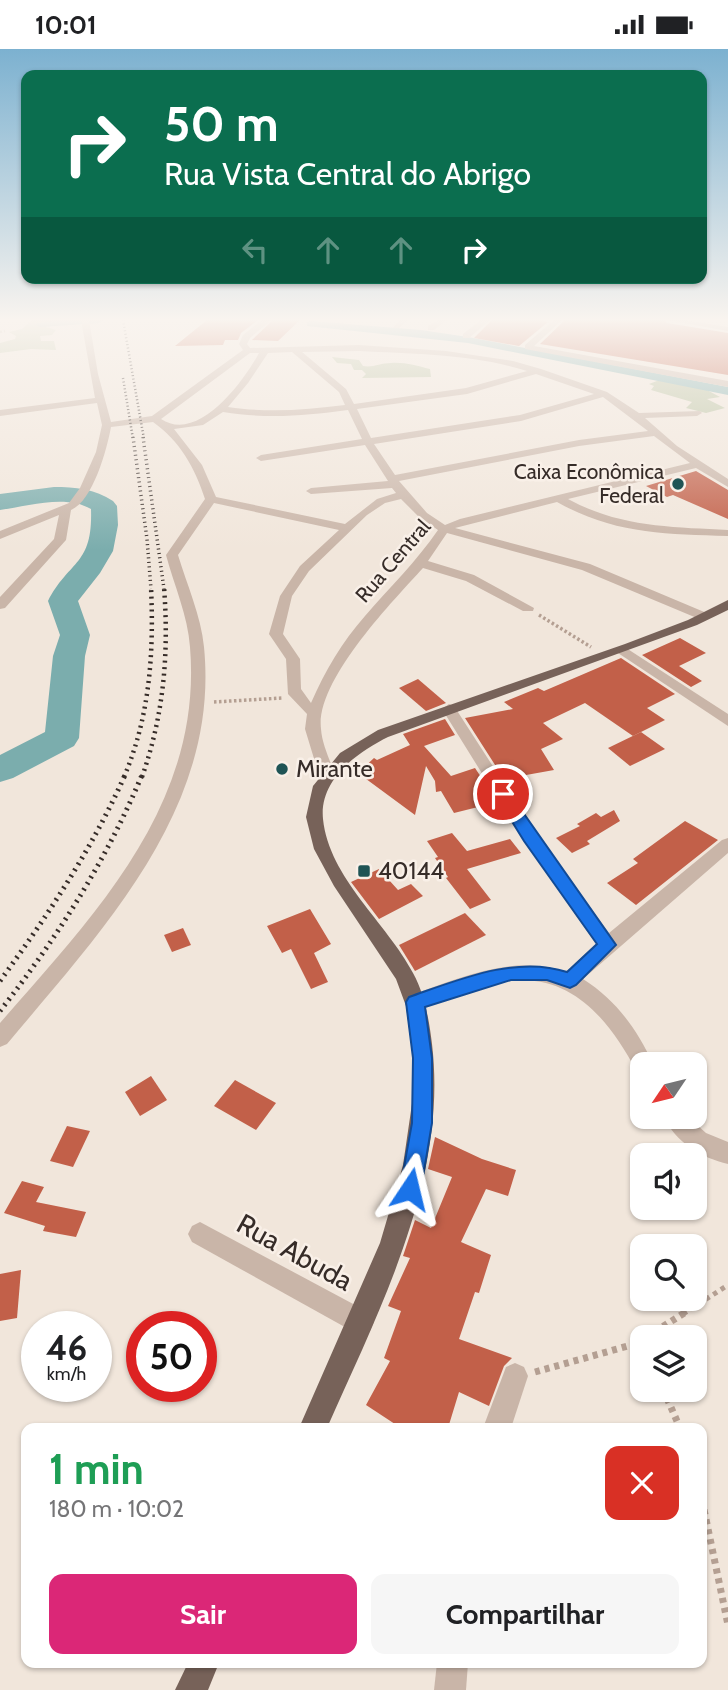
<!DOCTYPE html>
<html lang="pt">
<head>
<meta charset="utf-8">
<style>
  :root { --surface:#fff; --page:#f6f6f6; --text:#202124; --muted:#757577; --accent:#db2777 }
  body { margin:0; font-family:Cabin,sans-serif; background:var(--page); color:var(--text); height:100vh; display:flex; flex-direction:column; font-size:26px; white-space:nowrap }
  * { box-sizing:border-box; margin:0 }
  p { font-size:23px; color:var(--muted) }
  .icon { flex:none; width:38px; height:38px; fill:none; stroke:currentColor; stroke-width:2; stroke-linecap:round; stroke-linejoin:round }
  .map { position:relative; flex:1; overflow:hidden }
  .drawer { position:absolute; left:21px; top:1374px; width:686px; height:245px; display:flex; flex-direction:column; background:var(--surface); border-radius:14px; box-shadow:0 2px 5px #0004 }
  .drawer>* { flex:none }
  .banner { position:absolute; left:21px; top:21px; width:686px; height:214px; border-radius:14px; box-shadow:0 2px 5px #0004; background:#0b6e4f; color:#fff; overflow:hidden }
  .needle { width:46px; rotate:235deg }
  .controls { position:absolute; left:630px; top:1003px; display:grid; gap:14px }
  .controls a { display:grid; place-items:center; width:77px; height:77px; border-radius:14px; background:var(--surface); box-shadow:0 2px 5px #0004; font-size:35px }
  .speed { position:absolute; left:21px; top:1262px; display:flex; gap:14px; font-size:35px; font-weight:700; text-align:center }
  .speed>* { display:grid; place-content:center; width:91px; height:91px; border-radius:50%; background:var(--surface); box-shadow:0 2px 5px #0004; line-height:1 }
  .speed small { font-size:18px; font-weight:400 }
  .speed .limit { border:10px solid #d22; background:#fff; color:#111 }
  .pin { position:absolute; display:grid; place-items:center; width:60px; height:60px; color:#fff; margin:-30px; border:4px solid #fff; border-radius:50%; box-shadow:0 2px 7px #0007 }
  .me { position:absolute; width:77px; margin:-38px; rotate:10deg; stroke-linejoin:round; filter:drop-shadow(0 0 5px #0008) }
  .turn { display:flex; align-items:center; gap:24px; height:147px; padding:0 28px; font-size:32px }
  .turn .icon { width:91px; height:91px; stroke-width:2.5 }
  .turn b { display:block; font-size:49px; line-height:60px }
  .lanes { display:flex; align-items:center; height:66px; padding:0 28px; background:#0003; justify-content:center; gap:35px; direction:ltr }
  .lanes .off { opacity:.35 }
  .round { display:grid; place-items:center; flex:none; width:74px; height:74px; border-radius:14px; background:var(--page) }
  .overview { display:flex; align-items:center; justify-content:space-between; height:119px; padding:0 28px }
  h1 { font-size:42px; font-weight:800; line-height:52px; color:#1e9e55 }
  .primary-button { display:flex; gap:14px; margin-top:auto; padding:14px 28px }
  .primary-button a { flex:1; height:80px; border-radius:14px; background:var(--accent); color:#fff; font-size:28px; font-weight:800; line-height:80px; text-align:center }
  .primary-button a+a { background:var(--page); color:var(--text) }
  .status { display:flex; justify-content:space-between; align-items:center; height:49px; padding:0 35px; background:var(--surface); direction:ltr }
  .status svg { height:19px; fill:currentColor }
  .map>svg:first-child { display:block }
  .green { fill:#b5bf9c }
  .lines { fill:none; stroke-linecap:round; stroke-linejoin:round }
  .canal { fill:#7badad; fill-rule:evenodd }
  .river { fill:#7badad; fill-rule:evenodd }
  .building { fill:#c26049 }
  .path-far3 { stroke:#b49f92; stroke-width:2.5; stroke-dasharray:2 2; stroke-linecap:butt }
  .path-far2 { stroke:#b49f92; stroke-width:3.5; stroke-dasharray:2.5 2.5; stroke-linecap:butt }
  .path-far1 { stroke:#b49f92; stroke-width:5; stroke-dasharray:4.5 4.5; stroke-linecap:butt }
  .path { stroke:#b49f92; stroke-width:7; stroke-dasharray:5 5; stroke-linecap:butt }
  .minor { fill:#c9b5a8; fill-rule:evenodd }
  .major { fill:#776259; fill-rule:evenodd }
  .rail-far3 { stroke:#362c28; stroke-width:2.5; stroke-dasharray:1 2.5; stroke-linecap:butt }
  .rail-far2 { stroke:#362c28; stroke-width:3.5; stroke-dasharray:1 3.5; stroke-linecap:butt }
  .rail-far1 { stroke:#362c28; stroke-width:4.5; stroke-dasharray:2 4.5; stroke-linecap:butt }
  .rail { stroke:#362c28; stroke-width:5; stroke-dasharray:2 5; stroke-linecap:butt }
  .route { fill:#1a73e8; stroke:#114b97; stroke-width:2 }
  .poi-dot { fill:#1f5455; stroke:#f9f0e8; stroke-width:2.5 }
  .labels { text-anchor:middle; stroke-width:5; stroke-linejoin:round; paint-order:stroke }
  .far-poi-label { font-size:21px; fill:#362c28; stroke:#f9f0e8; text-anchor:end }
  .far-street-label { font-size:21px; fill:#362c28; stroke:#f9f0e8 }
  .poi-label { font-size:24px; fill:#362c28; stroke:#f9f0e8; text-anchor:start }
  .near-street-label { font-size:28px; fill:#362c28; stroke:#f9f0e8 }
</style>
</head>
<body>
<div class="status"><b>10:01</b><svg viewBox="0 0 49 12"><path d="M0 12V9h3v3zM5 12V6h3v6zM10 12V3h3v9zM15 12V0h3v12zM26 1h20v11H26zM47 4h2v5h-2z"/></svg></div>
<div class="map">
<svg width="728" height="1641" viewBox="0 0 728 1641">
  <rect width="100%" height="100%" fill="#f1e6db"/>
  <!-- green -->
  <g class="green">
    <path d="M32 271H78L46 278 56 281 52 286 40 287 41 292H54L56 301 31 300 0 304V294L15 290 16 287 9 283 22 280Z"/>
    <path d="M332 308 359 311 363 317C373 319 380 314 391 314 405 313 417 317 430 320L431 328 362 329 366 325 362 321H354L351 315 337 314Z"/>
    <path d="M670 327 692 333 720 348 707 350 725 359 706 364 686 359 692 353 651 341 654 337 649 335Z"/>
  </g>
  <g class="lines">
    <!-- canal -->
    <g class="canal">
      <path d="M57 271H104L99 274 40 278 35 275Z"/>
      <path d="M311 272 421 281 468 288 728 338V346L468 294 307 277V273Z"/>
    </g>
    <!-- river -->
    <path class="river" d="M54 438C75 438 95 440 113 452L117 457 118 476 113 502 100 524 78 552 90 586 85 607 79 689 74 697 13 729 0 733V706L45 683 53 607 60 586 48 552C69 511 93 517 91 460 66 445 28 457 0 461V445Z"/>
  </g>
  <!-- building -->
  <g class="building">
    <path d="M207 271H258L241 284 238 291H225L223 296 175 297Z"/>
    <path d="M273 271H300L278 292 252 291Z"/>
    <path d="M492 271H537L548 273 519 297 474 289Z"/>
    <path d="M565 271H664L667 274 728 284V326L540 295Z"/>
    <path d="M696 422 728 441V470L673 446 667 448 646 437Z"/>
    <path d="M680 589 706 604 679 617 702 632 691 638 642 606Z"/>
    <path d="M621 609 675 645 647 659 665 671 633 687 585 654 543 674 563 690 541 700 554 721 504 730 465 669 513 660 504 653 538 639 544 642Z"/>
    <path d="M418 630 446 654 426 662 399 639Z"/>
    <path d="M445 670 455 686 424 697 451 727 475 719 485 734 478 735 490 755 454 764 441 742 436 743 435 732 426 717 415 766 358 724 374 709 377 711 410 696 403 685Z"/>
    <path d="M641 683 665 700 630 717 608 699Z"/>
    <path d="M614 761 620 772 587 792 590 795 572 804 556 789 580 777 577 775 596 764 601 768Z"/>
    <path d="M685 772 718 791 636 856 607 834 638 814 633 810Z"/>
    <path d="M452 784 467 802 510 790 521 804 467 820 491 851 470 860 446 829 448 828 435 809 438 808 427 792Z"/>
    <path d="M379 820 398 841 411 835 423 847 379 870 351 833Z"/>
    <path d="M310 860 331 895 314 904 328 933 311 940 291 900 282 904 267 877Z"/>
    <path d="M465 864 486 886 415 922 399 896Z"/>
    <path d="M183 879 191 896 172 903 164 886Z"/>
    <path d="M151 1027 167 1051 140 1067 125 1043Z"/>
    <path d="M235 1031 276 1054 256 1081 214 1057Z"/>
    <path d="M67 1077 90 1082 73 1118 50 1112Z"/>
    <path d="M435 1088 482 1110 516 1121 508 1147 486 1140 461 1193 491 1206 479 1244 475 1243 459 1290 512 1309 504 1317 489 1357 459 1343 448 1379H401L366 1356 390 1312 384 1309 401 1262 388 1257 410 1209 403 1207 415 1171 431 1179 452 1128 428 1120Z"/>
    <path d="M22 1132 44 1138 36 1153 86 1163 76 1188 43 1182 45 1177 4 1164Z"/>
    <path d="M21 1221 17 1269 0 1272V1225Z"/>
  </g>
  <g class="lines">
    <!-- path-far3 -->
    <path class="path-far3" d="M0 283 5 282"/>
    <!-- path-far2 -->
    <g class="path-far2">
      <path d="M539 566 591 598"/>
      <path d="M214 653 282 649"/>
    </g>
    <!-- path-far1 -->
    <path class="path-far1" d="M683 1265 728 1236"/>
    <!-- path -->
    <g class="path">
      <path d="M646 1288 686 1263"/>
      <path d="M635 1295 642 1290"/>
      <path d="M535 1323 635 1295 642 1307"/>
      <path d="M663 1340 680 1379"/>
      <path d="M702 1451 728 1576"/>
    </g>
    <!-- minor -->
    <g class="minor">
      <path d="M81 271H89L98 325 111 373 152 367 243 301 239 295 243 286 262 271H271L250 289 247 295 250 299 359 296 446 302 513 312 541 320 607 343 639 364 700 362 702 364 697 367 645 369 677 397 728 430V438L696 419 568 450C619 478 671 478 728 481V487C664 485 614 485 557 453L455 479 590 515 709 565 711 568 704 572 582 521 447 484 428 512 474 526 534 559 533 562H523L466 532 423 519C393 552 315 632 321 680 322 695 330 711 335 726L327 731 319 726 305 680 307 665 288 645 286 610 269 585 280 547 300 517 339 481 214 454 178 506C187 536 201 567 204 598 220 759 103 880 7 995L0 998V974C95 865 203 755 190 598 188 567 174 536 166 506L205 450C195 419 180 392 153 373L111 378C107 400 93 452 71 461L66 491 5 559 0 560V548L54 490 59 466 0 490V482L69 454 80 439 96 403 102 376 97 354 0 367V361L95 349ZM359 302C414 305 474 305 527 322L466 339 354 355 346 340 302 303ZM292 303 339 343 345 356C305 361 268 364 228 358L248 334 268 304ZM250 304H259C244 332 198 395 161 370ZM536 325 594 345 520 366 371 389 357 360 467 345ZM603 348 648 382 579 391 395 426 374 395 521 372ZM348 361 362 390 261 406 256 409 261 412 365 396 388 432 311 439 306 442 311 445 392 439 396 444 377 450 345 475 216 448 202 416 174 380 203 376 223 363C268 370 303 367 348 361ZM654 387 690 414 460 470 445 476 427 464 399 432 579 397ZM401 450 419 468 438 481C416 513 390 538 365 567 342 593 325 622 311 654L301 640 300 610 283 585 292 547 309 522 367 466 385 454Z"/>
      <path d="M399 271H408L399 279H393Z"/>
      <path d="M438 271H447L434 281H428V277Z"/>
      <path d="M481 271H490L469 289H463V285Z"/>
      <path d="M554 271H562L534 297 728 332V338L525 300V296Z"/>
      <path d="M667 271H685L728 278V282Z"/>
      <path d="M623 597 728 665V677L618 604 616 601Z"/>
      <path d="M449 655 454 657 536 784 609 884 722 791 728 789V804L583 930C616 951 637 980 653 1015H642V1024L636 1021C608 969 569 921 503 933 473 939 444 952 415 961L408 959 405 953 408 947C458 930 513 904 566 923L596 895 524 792 442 660Z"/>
      <path d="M664 1068H688L706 1084 728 1093V1115C702 1109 675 1093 664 1068Z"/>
      <path d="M200 1173 370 1264 374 1273 370 1282 361 1286 352 1282 192 1193 188 1185 192 1177Z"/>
      <path d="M515 1314 524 1318 528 1327 511 1379H483L506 1318Z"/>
      <path d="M437 1614H468L466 1641H434Z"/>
    </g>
    <!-- major -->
    <g class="major">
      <path d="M728 551V561L697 576 388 688C358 703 319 730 323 770 329 829 387 874 413 924 425 946 429 971 432 995 448 1130 380 1259 327 1379H299L380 1194 403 1116 413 1048 412 1002 406 957 396 930 334 837 314 800 306 768 313 737 340 704 378 681 625 595 688 571Z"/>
      <path d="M188 1614H219L208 1641H175Z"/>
    </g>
    <!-- rail-far3 -->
    <g class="rail-far3">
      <path d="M123 271 144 390"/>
      <path d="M123 329 133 390"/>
    </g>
    <!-- rail-far2 -->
    <g class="rail-far2">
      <path d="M133 388 147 490 151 540"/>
      <path d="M143 388 164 540"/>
    </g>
    <!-- rail-far1 -->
    <g class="rail-far1">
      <path d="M124 728C150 667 154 603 151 538"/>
      <path d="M142 728C164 665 169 604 164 538"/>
    </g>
    <!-- rail -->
    <g class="rail">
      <path d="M0 932C48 866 92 800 125 726"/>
      <path d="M0 962C57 889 106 812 142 726"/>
    </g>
  </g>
  <!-- sky -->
  <linearGradient id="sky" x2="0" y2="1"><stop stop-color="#7cb1d0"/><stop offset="0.54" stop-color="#f9f4ef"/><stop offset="1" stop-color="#f9f4ef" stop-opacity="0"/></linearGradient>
  <rect width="728" height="501" fill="url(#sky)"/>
  <!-- route -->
  <path class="route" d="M503 740 508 742 616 896 576 936 570 939 547 931H511L425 958 432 1009V1074L421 1140 417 1147 410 1150 403 1147 400 1140 412 1074 413 1009 406 953 409 948C458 931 516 906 567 923L597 895 524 792 495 745Z"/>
  <!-- markers -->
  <g class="poi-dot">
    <circle cx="678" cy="435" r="7"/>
    <circle cx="282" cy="720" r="7"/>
    <rect x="357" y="815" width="14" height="14" rx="3.5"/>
  </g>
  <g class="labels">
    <!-- far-poi labels -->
    <g class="far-poi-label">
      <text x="664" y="430">Caixa Econômica<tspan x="664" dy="24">Federal</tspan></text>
    </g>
    <!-- far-street labels -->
    <g class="far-street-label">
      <text transform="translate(393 512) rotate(-49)" y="7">Rua Central</text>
    </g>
    <!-- poi labels -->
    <g class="poi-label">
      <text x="296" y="728">Mirante</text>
      <text x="378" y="830">40144</text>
    </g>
    <!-- near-street labels -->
    <g class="near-street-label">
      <text transform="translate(295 1203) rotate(29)" y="10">Rua Abuda</text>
    </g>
  </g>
</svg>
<div class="controls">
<a><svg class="needle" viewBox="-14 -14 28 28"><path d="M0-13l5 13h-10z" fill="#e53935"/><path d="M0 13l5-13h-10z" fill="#757577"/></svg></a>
<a><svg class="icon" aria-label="sound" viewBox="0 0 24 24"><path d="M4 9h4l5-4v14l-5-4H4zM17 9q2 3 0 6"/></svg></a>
<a><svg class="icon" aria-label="search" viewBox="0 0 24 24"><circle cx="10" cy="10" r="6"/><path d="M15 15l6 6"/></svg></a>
<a><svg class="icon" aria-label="layers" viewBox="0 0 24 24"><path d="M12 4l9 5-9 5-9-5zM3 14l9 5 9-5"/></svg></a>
</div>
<div class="speed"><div>46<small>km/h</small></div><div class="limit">50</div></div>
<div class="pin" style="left:503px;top:745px;background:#d93025"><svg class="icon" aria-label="arrive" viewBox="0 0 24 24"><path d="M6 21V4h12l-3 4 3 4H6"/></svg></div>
<svg class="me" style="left:410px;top:1140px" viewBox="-20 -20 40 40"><path d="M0-17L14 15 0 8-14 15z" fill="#1a73e8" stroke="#fff" stroke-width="4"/></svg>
<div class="banner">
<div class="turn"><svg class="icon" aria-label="right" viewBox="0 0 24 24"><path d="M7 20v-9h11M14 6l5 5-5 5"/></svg><div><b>50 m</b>Rua Vista Central do Abrigo</div></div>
<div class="lanes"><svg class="icon off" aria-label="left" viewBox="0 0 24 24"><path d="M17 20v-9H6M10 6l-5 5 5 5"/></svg><svg class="icon off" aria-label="ahead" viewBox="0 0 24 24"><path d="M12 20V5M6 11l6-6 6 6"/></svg><svg class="icon off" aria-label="ahead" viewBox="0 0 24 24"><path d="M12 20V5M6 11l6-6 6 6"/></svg><svg class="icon" aria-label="right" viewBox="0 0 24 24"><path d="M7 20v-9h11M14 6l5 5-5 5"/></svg></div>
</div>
<section class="drawer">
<div class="overview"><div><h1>1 min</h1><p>180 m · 10:02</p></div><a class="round" style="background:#d93025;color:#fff"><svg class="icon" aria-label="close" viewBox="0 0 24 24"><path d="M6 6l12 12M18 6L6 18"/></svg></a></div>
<div class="primary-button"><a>Sair</a><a>Compartilhar</a></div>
</section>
</div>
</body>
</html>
